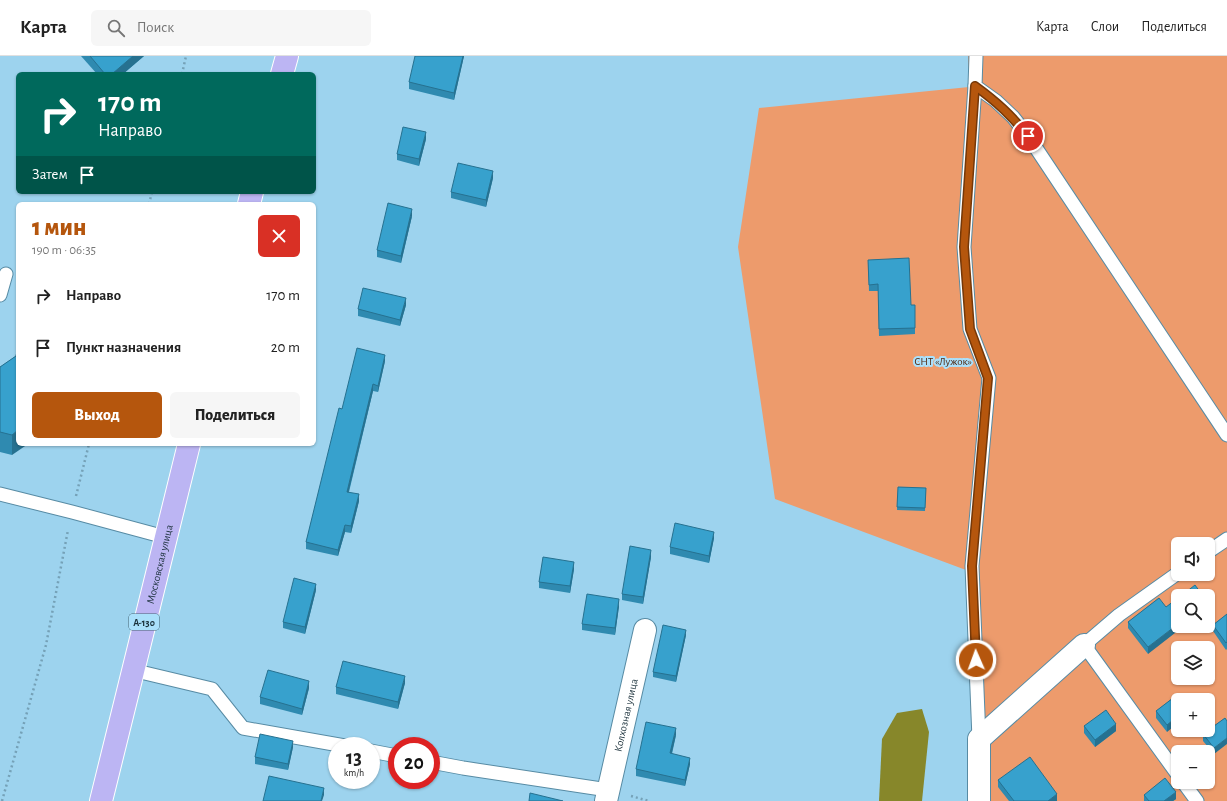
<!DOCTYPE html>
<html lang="ru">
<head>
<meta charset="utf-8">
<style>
  :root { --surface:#fff; --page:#f6f6f6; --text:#222; --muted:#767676; --line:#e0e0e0; --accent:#b5560d }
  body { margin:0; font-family:"Alegreya Sans",sans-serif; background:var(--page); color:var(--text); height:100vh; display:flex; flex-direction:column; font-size:15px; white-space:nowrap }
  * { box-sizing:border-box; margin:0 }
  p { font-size:13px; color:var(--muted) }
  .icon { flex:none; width:22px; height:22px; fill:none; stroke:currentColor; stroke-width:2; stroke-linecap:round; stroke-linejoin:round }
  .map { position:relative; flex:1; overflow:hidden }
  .sheet { position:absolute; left:16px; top:146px; width:300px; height:244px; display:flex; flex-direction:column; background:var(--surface); border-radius:6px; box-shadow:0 1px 3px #0004 }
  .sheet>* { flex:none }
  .guide { position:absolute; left:16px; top:16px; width:300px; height:122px; border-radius:6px; box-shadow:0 1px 3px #0004; background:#00695c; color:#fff; overflow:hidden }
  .controls { position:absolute; left:1171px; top:481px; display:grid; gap:8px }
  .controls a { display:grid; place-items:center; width:44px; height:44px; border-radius:6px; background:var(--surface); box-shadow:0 1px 3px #0004; font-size:20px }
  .speed { position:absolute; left:328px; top:681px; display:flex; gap:8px; font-size:20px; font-weight:700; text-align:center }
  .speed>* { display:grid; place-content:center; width:52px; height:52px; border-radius:50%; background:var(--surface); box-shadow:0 1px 3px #0004; line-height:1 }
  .speed small { font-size:10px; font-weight:400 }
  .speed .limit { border:6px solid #d22; background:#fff; color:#111 }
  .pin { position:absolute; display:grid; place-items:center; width:34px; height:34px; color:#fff; margin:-17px; border:2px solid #fff; border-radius:50%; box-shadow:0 1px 4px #0007 }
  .me { position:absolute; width:44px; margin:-22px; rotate:358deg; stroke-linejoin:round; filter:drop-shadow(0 0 3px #0008) }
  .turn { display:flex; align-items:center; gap:14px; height:84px; padding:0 16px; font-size:18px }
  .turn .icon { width:52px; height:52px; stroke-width:2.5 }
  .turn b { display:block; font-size:28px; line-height:34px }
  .then { display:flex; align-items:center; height:38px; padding:0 16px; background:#0003; gap:8px; font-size:15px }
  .round { display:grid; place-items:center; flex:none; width:42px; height:42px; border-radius:6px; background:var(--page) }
  .summary { display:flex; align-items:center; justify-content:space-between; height:68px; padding:0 16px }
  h1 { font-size:24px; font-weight:800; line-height:30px; color:var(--accent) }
  .action { display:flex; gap:8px; margin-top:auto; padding:8px 16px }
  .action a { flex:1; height:46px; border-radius:6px; background:var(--accent); color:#fff; font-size:16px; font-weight:800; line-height:46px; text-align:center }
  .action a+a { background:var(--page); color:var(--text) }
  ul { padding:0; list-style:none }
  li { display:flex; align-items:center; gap:12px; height:52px; padding:0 16px }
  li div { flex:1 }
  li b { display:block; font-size:15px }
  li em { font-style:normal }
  header { display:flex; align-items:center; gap:24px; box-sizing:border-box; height:56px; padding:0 20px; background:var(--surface); border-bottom:1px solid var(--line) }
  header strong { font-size:19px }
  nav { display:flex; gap:22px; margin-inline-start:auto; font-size:14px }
  .search { width:280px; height:36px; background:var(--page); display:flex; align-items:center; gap:10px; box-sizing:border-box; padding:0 14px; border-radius:6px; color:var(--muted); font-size:15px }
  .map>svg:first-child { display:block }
  .green { fill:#ed9b6c; fill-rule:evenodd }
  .water { fill:#87872a }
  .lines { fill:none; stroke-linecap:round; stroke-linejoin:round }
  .lane-casing { stroke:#578ba4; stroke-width:15 }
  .street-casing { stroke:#578ba4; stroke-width:24 }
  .highway-casing { stroke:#fff; stroke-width:24 }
  .path { stroke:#75a1b7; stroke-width:2.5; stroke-dasharray:2 3; stroke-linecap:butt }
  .lane { stroke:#fff; stroke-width:13 }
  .street { stroke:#fff; stroke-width:22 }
  .highway { stroke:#bcb5f3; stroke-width:22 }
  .wall { fill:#2f8ab0 }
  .shaded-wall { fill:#267190 }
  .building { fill:#37a1cd; stroke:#267190 }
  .route-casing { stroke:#763808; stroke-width:10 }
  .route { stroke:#b5560d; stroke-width:7 }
  .labels { text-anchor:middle; stroke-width:4; stroke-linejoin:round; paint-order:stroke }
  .shield { fill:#aae0fb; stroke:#446372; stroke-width:1 }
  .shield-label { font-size:10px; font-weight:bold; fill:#182e38 }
  .park-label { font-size:11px; fill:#512911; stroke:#aae0fb }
  .street-label { font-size:11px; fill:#182e38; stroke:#aae0fb }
</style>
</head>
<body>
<header>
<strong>Карта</strong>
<div class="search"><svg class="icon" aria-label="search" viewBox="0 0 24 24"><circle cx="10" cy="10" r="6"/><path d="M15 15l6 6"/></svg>Поиск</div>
<nav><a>Карта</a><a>Слои</a><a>Поделиться</a></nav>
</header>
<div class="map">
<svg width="1227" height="745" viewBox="0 0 1227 745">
  <rect width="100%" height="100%" fill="#9dd3ee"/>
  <!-- green -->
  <path class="green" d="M968 0H1227V745H974L966 514 775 443 738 191 759 52 969 31ZM1178 488H1208V518H1178ZM1178 540H1208V570H1178ZM1178 592H1208V622H1178ZM1178 644H1208V674H1178ZM1178 696H1208V726H1178Z"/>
  <!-- water -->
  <path class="water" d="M922 653 929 676 922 745H879L882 683 897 657Z"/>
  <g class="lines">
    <defs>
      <g id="lane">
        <path d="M976 0 975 30 996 45 1013 61 1028 80 1227 379"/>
        <path d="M975 30 964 191 970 273 989 322 972 510 979 683"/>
        <path d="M0 239 6 218"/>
        <path d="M0 438 72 456 165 481"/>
        <path d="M1208 496 1227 483"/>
        <path d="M1178 517 1119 559 1084 589 1178 719"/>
        <path d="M132 614 212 633 243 672 345 690"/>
        <path d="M371 695 397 700"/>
        <path d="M431 706 463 712 608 734"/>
        <path d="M1183 726 1197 745"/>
      </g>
      <g id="street">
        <path id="s1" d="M606 745 645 574"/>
        <path d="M979 745V683L1084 589"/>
      </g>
      <g id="highway">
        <path d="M282 18 287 0"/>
        <path d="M249 148 252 136"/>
        <path id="s2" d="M101 745 189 388"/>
      </g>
    </defs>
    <!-- lane casing -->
    <use href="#lane" class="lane-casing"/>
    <!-- street casing -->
    <use href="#street" class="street-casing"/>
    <!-- highway casing -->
    <use href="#highway" class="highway-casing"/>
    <!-- path -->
    <g class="path">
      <path d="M182 18 186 0"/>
      <path d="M149 148 152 136"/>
      <path d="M76 440 89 388"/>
      <path d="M631 740 649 745"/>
      <path d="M2 745 46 589 68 474"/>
    </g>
    <!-- lane -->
    <use href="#lane" class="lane"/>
    <!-- street -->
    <use href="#street" class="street"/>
    <!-- highway -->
    <use href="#highway" class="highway"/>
  </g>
  <!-- wall -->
  <g class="wall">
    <path d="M81 0H144L123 18H97Z"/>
    <path d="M464 0 454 44 409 33V26Z"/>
    <path d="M426 83 419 110 397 104V98Z"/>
    <path d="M493 122 486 151 451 142V136Z"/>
    <path d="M412 160 401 207 377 201V194Z"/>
    <path d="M868 204 911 249H915V278L879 280 878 235H869Z"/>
    <path d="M406 249 400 270 358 260V253Z"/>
    <path d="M16 300 12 399 0 396V311Z"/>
    <path d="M385 305 378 336 373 335 349 436 359 445 351 477 345 476 338 500 306 493V486L342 353Z"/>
    <path d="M898 431 926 432 925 455 897 454Z"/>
    <path d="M714 482 709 507 670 498V491Z"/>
    <path d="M651 501 643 548 622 544V538Z"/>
    <path d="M574 513 570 537 539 532V526Z"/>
    <path d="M316 534 305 578 283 572V566Z"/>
    <path d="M1159 542 1148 598 1128 572V566Z"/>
    <path d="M619 550 615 579 582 574V568Z"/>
    <path d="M1227 558V593L1226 594 1213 575V569Z"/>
    <path d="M686 579 676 626 653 621V616Z"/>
    <path d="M405 627 398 653 336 638V631Z"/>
    <path d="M309 632 302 659 260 648V641Z"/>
    <path d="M1177 639 1167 676 1156 662V655Z"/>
    <path d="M1225 662 1214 698 1203 685V678Z"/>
    <path d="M1084 670 1116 675 1095 691 1084 677Z"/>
    <path d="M676 679 672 698 690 708 685 730 636 720V713Z"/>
    <path d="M293 691 288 714 255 708V701Z"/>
    <path d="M998 724 1057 745H1009L998 731Z"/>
    <path d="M1144 739 1176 743 1173 745H1144Z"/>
  </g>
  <!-- shaded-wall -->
  <g class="shaded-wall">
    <path d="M133 0H144L123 18H112Z"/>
    <path d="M463 0H464L454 44V37Z"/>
    <path d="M426 76V83L419 110V103Z"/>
    <path d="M493 115V122L486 151V144Z"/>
    <path d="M412 153V160L401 207V200Z"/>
    <path d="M406 242V249L400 270V264Z"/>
    <path d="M385 299V305L378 336V330Z"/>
    <path d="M373 328V335L347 442V436Z"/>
    <path d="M18 374V388H28L12 399V379Z"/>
    <path d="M359 438V445L351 477V470Z"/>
    <path d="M345 469V476L338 500V494Z"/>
    <path d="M714 476V482L709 507V500Z"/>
    <path d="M651 494V501L643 548V541Z"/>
    <path d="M574 506V513L570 537V530Z"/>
    <path d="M316 528V534L305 578V571Z"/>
    <path d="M619 543V550L615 579V572Z"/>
    <path d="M1208 548H1209V554L1208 555Z"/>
    <path d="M1178 568V570H1184L1148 598V591Z"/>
    <path d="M686 574V579L676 626V620Z"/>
    <path d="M405 620V627L398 653V646Z"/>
    <path d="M309 625V632L302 659V653Z"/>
    <path d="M1178 660V667L1167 676V669Z"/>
    <path d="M1116 668V675L1095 691V684Z"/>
    <path d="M676 672V679L670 704V697Z"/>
    <path d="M1227 682V688L1214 698V692Z"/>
    <path d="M293 685V691L288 714V708Z"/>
    <path d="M690 702V708L685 730V724Z"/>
    <path d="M324 732V739L322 745H321Z"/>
    <path d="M1176 736V743L1173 745H1164Z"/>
    <path d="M1057 738V745H1048Z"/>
  </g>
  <!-- building -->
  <g class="building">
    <path d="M90 0H133L112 18H105Z"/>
    <path d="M415 0H463L454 37 409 26Z"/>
    <path d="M403 71 426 76 419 103 397 98Z"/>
    <path d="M458 107 493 115 486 144 451 136Z"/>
    <path d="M388 147 412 153 401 200 377 194Z"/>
    <path d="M909 202 911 249H915V272L879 273 878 228 869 229 868 204Z"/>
    <path d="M363 232 406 242 400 264 358 253Z"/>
    <path d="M18 290V374L12 379 0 376V311L16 300Z"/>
    <path d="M357 292 385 299 378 330 373 328 347 436 359 438 351 470 345 469 338 494 306 486 339 352 342 353Z"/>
    <path d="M898 431 926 432 925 452 897 451Z"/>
    <path d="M675 467 714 476 709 500 670 491Z"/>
    <path d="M630 490 651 494 643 541 622 538Z"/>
    <path d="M543 501 574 506 570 530 539 526Z"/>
    <path d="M294 522 316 528 305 571 283 566Z"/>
    <path d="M1195 529 1203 540H1181Z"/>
    <path d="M587 538 619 543 615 572 582 568Z"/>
    <path d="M1159 542 1166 551 1178 542V568L1148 591 1128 566Z"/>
    <path d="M1227 558V586L1226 587 1213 569Z"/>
    <path d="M663 569 686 574 676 620 653 616Z"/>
    <path d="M343 605 405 620 398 646 336 631Z"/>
    <path d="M268 614 309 625 302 653 260 641Z"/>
    <path d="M1177 639 1181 644H1178V660L1167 669 1156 655Z"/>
    <path d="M1106 654 1116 668 1095 684 1084 670Z"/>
    <path d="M1225 662 1227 665V682L1214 692 1203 678Z"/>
    <path d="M646 666 676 672 670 697 690 702 685 724 636 713Z"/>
    <path d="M260 678 293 685 288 708 255 701Z"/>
    <path d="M1030 701 1057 738 1048 745H1014L998 724Z"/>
    <path d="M269 720 324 732 321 745H263Z"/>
    <path d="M1165 722 1176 736 1164 745H1149L1144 739Z"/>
    <path d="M530 737 563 745H529Z"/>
  </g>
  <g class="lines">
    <defs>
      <path id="route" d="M976 604 972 510 988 322 970 273 964 191 975 30C997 46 1011 59 1028 80"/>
    </defs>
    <!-- route casing -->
    <use href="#route" class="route-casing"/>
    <!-- route -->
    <use href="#route" class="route"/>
  </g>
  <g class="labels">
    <!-- shield labels -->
    <rect class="shield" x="129" y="558" width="30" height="16" rx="3"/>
    <g class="shield-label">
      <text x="144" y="570">А-130</text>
    </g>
    <!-- park labels -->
    <g class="park-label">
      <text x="943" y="309">СНТ «Лужок»</text>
    </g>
    <!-- street labels -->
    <g class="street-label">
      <text dy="4" stroke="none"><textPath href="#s2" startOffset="244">Московская улица</textPath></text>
      <text dy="4" stroke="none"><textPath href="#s1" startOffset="88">Колхозная улица</textPath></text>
    </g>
  </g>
</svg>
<div class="controls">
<a><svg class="icon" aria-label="sound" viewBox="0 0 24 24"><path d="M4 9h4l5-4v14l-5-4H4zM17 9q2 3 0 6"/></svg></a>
<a><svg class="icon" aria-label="search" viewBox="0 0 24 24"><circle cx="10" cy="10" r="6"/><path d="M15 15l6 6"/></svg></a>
<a><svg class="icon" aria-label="layers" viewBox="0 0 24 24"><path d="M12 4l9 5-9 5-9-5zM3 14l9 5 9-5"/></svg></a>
<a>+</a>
<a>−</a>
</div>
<div class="speed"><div>13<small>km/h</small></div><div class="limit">20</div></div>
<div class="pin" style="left:1028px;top:80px;background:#d93025"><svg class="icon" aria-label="arrive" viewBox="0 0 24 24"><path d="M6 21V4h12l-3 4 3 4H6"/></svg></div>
<svg class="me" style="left:976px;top:604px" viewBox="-20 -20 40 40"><circle r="17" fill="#b5560d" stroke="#fff" stroke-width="3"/><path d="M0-11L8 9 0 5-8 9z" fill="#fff"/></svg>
<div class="guide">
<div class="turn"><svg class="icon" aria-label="right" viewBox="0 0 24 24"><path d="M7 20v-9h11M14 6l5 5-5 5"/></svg><div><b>170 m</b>Направо</div></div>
<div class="then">Затем<svg class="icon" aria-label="arrive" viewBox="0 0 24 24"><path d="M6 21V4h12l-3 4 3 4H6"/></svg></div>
</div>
<section class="sheet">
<div class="summary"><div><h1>1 мин</h1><p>190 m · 06:35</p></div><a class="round" style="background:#d93025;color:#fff"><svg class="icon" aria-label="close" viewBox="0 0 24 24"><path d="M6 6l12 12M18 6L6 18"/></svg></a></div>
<ul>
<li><svg class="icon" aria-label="right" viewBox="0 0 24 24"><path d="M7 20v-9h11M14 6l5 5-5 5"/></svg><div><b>Направо</b></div><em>170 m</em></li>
<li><svg class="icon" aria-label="arrive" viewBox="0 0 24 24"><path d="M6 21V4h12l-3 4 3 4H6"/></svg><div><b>Пункт назначения</b></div><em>20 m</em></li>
</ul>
<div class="action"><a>Выход</a><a>Поделиться</a></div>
</section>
</div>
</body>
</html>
